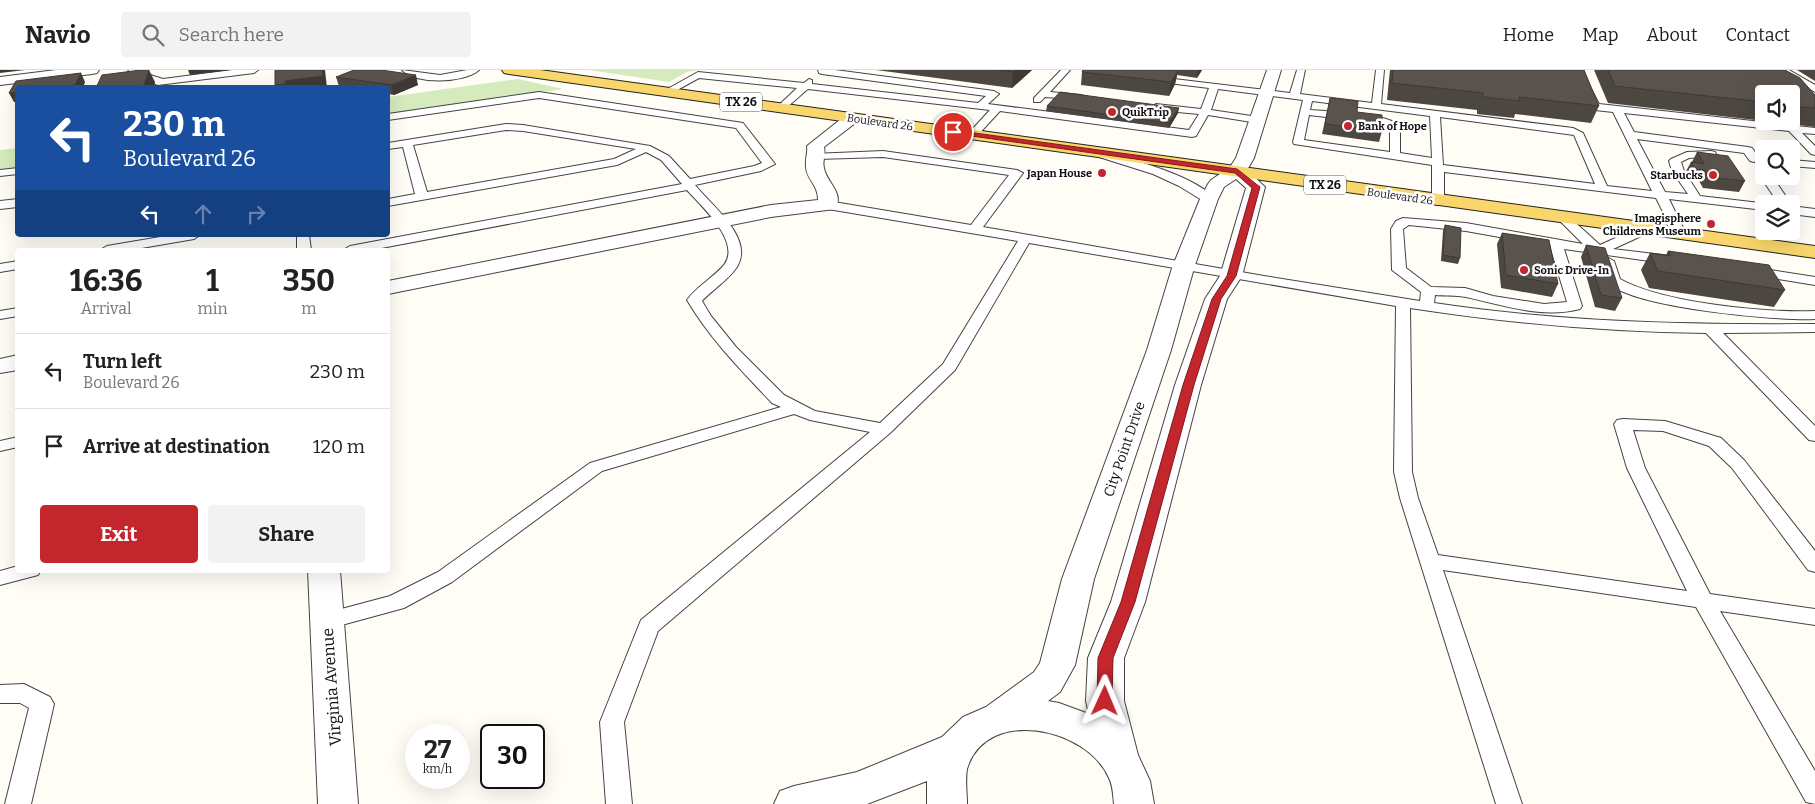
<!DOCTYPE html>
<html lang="en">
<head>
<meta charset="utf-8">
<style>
  :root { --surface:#fff; --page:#f2f2f2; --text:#222; --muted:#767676; --line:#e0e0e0; --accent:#c4262e }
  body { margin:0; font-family:Bitter,serif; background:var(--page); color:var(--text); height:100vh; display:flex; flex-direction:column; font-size:19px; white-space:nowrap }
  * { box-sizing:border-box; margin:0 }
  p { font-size:16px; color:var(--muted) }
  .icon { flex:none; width:28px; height:28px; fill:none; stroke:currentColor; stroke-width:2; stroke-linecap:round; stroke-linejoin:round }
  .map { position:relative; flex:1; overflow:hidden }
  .details { position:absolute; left:15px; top:178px; width:375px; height:325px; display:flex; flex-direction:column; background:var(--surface); border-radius:5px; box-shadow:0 5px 20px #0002 }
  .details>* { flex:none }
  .hud { position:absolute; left:15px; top:15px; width:375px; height:152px; border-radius:5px; box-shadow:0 5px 20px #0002; background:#1a4fa0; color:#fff; overflow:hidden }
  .controls { position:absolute; left:1755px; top:15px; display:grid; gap:10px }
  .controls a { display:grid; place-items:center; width:45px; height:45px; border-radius:5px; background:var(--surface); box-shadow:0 5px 20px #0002; font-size:25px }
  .speed { position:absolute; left:405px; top:654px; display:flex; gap:10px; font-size:25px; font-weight:700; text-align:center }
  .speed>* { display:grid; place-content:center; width:65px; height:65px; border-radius:50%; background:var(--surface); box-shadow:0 5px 20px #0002; line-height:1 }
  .speed small { font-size:12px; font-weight:400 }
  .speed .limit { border:2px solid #111; border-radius:8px; background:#fff; color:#111 }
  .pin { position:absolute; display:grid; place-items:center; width:42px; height:42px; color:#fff; margin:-21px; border:2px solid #fff; border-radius:50%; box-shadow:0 1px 5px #0007 }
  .me { position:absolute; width:55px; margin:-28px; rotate:1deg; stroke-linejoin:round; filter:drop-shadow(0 0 4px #0008) }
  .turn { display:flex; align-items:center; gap:18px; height:105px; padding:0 25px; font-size:22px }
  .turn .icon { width:65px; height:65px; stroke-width:2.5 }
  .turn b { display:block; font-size:35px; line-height:42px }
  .lanes { display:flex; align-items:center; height:48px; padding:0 25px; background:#0003; justify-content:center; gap:25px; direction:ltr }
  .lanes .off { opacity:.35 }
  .eta { display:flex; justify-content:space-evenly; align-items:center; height:85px; text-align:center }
  .eta b { font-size:30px; font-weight:700; line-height:35px }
  .action { display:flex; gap:10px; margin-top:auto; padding:10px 25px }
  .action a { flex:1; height:58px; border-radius:5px; background:var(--accent); color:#fff; font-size:20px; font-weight:700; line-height:58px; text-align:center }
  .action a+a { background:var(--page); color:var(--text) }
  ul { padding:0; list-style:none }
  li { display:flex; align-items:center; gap:15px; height:75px; padding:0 25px; border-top:1px solid var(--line) }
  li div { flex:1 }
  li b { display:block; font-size:19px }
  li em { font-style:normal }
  header { display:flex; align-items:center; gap:30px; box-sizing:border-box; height:70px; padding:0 25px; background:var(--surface); border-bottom:1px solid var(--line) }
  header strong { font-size:24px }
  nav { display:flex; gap:28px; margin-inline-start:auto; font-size:18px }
  .search { width:350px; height:45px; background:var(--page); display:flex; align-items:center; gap:12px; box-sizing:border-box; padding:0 18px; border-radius:5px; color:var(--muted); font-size:19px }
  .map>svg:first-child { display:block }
  .green { fill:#d5ebbd }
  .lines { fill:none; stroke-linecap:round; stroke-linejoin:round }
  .service-casing { stroke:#444; stroke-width:2 }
  .minor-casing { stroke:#444; stroke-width:2 }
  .primary-casing { stroke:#222; stroke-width:2 }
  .service { fill:#fff; fill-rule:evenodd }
  .minor { fill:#fff; fill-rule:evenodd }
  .primary { fill:#f9d66b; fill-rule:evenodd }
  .wall { fill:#4d4742 }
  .shaded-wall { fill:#3f3936 }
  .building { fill:#5a524d; stroke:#3f3936 }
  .route { fill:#c4262e; stroke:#7f191e }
  .poi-dot { fill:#c4262e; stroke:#fff; stroke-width:2 }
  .labels { text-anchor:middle; stroke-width:5; stroke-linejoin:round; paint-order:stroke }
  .far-poi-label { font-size:11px; font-weight:bold; fill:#111; stroke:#fff; text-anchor:start }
  .far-street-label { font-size:11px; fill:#111; stroke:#fff }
  .shield { fill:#fff; stroke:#585858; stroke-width:1 }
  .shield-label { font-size:12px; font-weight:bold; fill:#111 }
  .street-label { font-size:14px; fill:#111; stroke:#fff }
  .near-street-label { font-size:16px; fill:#111; stroke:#fff }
</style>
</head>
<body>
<header>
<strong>Navio</strong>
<div class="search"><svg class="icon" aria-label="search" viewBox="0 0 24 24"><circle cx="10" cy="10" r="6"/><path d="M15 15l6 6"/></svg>Search here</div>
<nav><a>Home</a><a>Map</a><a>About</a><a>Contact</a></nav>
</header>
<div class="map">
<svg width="1815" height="734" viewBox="0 0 1815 734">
  <rect width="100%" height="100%" fill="#fffdf5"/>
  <!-- green -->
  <g class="green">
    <path d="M589 0H698L687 2 669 12Z"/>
    <path d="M518 9 563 19 388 44V27Z"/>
    <path d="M17 78V97L0 100V80Z"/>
  </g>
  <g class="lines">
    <defs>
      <g id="service">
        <path d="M129 0H137L135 6 147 4 163 9 232 0H258L254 3 158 15 155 14 154 11H126L124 9Z"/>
        <path d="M402 0 440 5 467 0H479C465 13 416 15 402 0Z"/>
        <path d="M818 0H835L994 21 999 24 988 34 1189 60 1199 44 1156 40 1151 37 1156 34 1201 39 1209 18 1152 11 1147 8 1149 6 1290 23 1297 0H1305L1300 24 1372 33 1376 0H1384L1381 34 1573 58 1583 63 1607 116 1652 121 1613 42 1595 40 1590 37 1573 0H1581L1599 34 1815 58V64L1802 63 1815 76V85L1811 84 1789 61 1624 43 1634 62 1748 77 1752 78 1760 89 1754 92 1750 91 1744 83 1637 69 1665 122 1688 124 1672 101 1669 91 1671 89 1687 82 1711 81 1715 82 1716 84 1715 86 1689 88 1681 92 1684 101 1700 126 1769 134H1764V140L1669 129 1686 164 1680 168 1674 164 1656 128 1444 102V131L1438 135 1434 134 1432 131V95L1294 74 1293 72 1303 30 1218 19 1211 40 1258 47 1263 50 1258 53 1208 45 1196 66 1192 67 1000 41 976 67 972 68 967 65 990 40 808 19C800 25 786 41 778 40V36L797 18 699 8 670 24 667 25 662 22 698 2 804 13 809 9 812 10V14L978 33 986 26 822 4 819 3ZM1312 31 1430 46 1432 88 1400 83V56C1393 49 1362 41 1354 48L1355 50 1382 54 1390 57V82L1304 70 1309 45 1326 47 1331 44 1326 41 1310 40ZM1440 47 1574 65 1595 114 1443 95Z"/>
        <path d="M1061 0H1070L1050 22 1081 25 1084 26V30L1045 27 1040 32H1034V28Z"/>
        <path d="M1779 0H1789L1815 15V22Z"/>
        <path d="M539 22 743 53 775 94 761 101 695 115C711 135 753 167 738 195 732 207 711 221 702 231L711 246 736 277 784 325 815 341 880 353 943 294 1018 171 828 139 822 135 828 131 971 155 1009 105 883 87 817 89 813 88 812 86 813 84 883 81 1017 100 1023 103 983 157 1264 206 1420 231 1421 222 1392 200 1391 159 1396 151 1403 148 1466 153 1583 174 1557 148 1563 144 1567 145 1600 175 1642 156H1650L1652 159 1650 162 1613 179 1671 186 1678 190 1676 193 1671 194 1564 179 1582 236 1580 239C1542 249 1502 235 1466 227 1456 225 1444 226 1435 225L1434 233C1560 252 1687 255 1815 254V262L1723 263 1815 356V371L1809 370 1706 263C1607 262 1508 253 1410 238L1412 402 1418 428 1438 485 1687 521 1627 398 1614 354 1617 350 1623 349 1665 351 1721 368 1744 390 1815 481V502L1808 500 1732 398 1709 376 1663 361 1633 360 1645 398 1710 524 1815 539V555L1720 541 1815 701V734L1806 732 1696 537 1443 500 1522 734H1496L1400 428 1394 402 1396 236 1029 173 955 300 890 363 658 561 624 652 632 734H606L600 652 641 550 870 362 810 350 794 344 602 401 452 512 404 538 327 559 319 557 316 551 319 545 390 526 438 502 590 393 781 337 772 333C741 300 710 269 687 230 697 216 713 208 724 195 742 172 701 136 687 120L371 180H343L350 176 682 114 661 90 646 82 617 95 388 136V129L415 124 403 77 388 79V73L506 54 523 55 650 76 669 86 690 109 754 96 762 93 736 58 539 28 388 50V44ZM506 60 523 61 636 79 614 89 427 122 413 75ZM1409 155 1466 161 1550 176 1567 232 1544 234 1493 226 1465 218 1431 217 1406 198 1403 159Z"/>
        <path d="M1100 81C1129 88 1196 106 1215 129L1213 132H1205L1179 116 1153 104 1096 86 1095 84Z"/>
        <path d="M1791 90 1815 92V98L1791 96Z"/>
        <path d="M18 98V104L0 106V100Z"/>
        <path d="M1764 103V106H1772L1791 134H1779L1760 106Z"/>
        <path d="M18 129V137L0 139V131Z"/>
        <path d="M1791 136 1815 139V147L1791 144Z"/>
        <path d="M172 165H200L194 169 130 180H100L107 176Z"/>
        <path d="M297 165H309L311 180H297Z"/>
        <path d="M1607 187 1614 191 1620 209C1663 233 1766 243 1815 241V249C1776 251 1639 238 1611 215 1604 210 1604 199 1600 191Z"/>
        <path d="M18 191V199L0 202V194Z"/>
        <path d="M1751 197 1815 207V215L1746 204 1744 201 1746 198Z"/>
        <path d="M18 238V246L0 249V241Z"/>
        <path d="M18 367V377L0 381V371Z"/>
        <path d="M18 496V500H41L38 505 0 515V501Z"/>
        <path d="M24 614 50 627 54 634 31 734H5L29 638 20 633H0V615Z"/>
      </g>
      <g id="minor">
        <path d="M56 0H99L97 3 92 4 0 15V7Z"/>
        <path d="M1267 0H1281L1254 88 1247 100 1265 117 1242 206 1227 229 1201 315 1145 532 1124 588V631L1138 685 1150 711 1154 734H1114C1113 725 1113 716 1109 708 1087 657 986 636 967 699 965 710 967 723 967 734H927V711L867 734H774L780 721 794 716 857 702 942 667 963 647 986 637 1034 602 1040 593 1062 509 1147 280 1172 198 1200 129 1208 114 1211 110 1230 97 1236 88ZM1236 109 1246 118 1220 206 1205 229 1175 315 1111 532 1088 588 1086 631 1089 644 1059 633 1048 631 1060 622 1075 595 1094 509 1171 280 1194 198 1218 129 1224 117Z"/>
        <path d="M852 43 858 45 860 48 858 51 824 77C826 86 822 91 824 98 826 112 845 123 835 139L771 147 388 224V211L771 135 818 130C818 113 806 110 806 96 805 89 808 84 807 76L846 45Z"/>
        <path d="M18 285V300L0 303V289Z"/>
        <path d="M308 500H340L358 734H318Z"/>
      </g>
      <path id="primary" d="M502 0H540L1815 176V188L509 4 504 3Z"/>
    </defs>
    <!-- service casing -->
    <use href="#service" class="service-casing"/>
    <!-- minor casing -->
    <use href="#minor" class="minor-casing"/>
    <!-- primary casing -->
    <use href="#primary" class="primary-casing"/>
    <!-- service -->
    <use href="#service" class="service"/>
    <!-- minor -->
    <use href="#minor" class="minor"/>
    <!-- primary -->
    <use href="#primary" class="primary"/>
  </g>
  <!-- wall -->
  <g class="wall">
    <path d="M876 0H1032L1012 18Z"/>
    <path d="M1083 0H1202L1197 8 1177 5 1175 14 1169 26 1081 15 1082 2Z"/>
    <path d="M1390 0H1584L1599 36 1591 53 1515 44 1514 48 1477 44V40L1387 30Z"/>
    <path d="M1594 0H1785L1815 25V57L1767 51H1791V24H1764V51L1608 33Z"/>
    <path d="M1797 0H1815V11Z"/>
    <path d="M336 7 418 15 394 25 388 24V18H350L339 16Z"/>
    <path d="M1330 28 1357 42 1382 61 1379 72 1322 64Z"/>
    <path d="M1047 36 1178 43 1169 58 1046 41Z"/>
    <path d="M1697 82 1745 111 1739 122 1703 118 1699 111 1689 110 1685 103 1691 92H1692Z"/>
    <path d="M1445 155 1460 188 1458 194 1441 191 1443 161Z"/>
    <path d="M1502 163 1558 214 1552 227 1501 218 1497 174Z"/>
    <path d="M1586 175 1622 228 1615 241 1595 237 1581 187Z"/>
    <path d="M1668 181 1785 220 1774 237 1649 218 1641 200 1650 183 1666 185Z"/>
  </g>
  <!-- shaded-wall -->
  <g class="shaded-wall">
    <path d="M0 0H25L0 3Z"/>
    <path d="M149 0 155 12 153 18H143Z"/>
    <path d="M188 0H231L190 5Z"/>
    <path d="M322 0H325L327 18H276L275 15 285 11Z"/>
    <path d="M1015 0H1032L1012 18 1013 2Z"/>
    <path d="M1198 0H1202L1197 8Z"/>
    <path d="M1178 1 1175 14 1169 26 1171 12Z"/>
    <path d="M81 3 85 12 83 18H52Z"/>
    <path d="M416 5 418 15 394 25 391 15Z"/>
    <path d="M18 22V32H14L9 23Z"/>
    <path d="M1179 38 1178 43 1169 58V53Z"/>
  </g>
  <!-- building -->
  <g class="building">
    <path d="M141 0H149L143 18H96L102 5Z"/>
    <path d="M275 0H322L323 6 285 11 286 14 275 15Z"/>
    <path d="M354 0H381L416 5 391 15 336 7Z"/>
    <path d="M999 0H1015L1013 2Z"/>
    <path d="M1083 0H1173L1178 1 1171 12 1082 2Z"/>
    <path d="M1393 0H1584L1599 36 1519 27 1520 31 1483 27V23L1392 13Z"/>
    <path d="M1608 0H1785L1800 8 1815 25V38L1791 36V24H1764V32L1615 16Z"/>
    <path d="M81 3 75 15 52 18H18V22L9 23 16 11Z"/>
    <path d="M1060 22 1179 38 1169 53 1047 36Z"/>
    <path d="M1330 28 1358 31 1357 42 1382 45V61L1325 54Z"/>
    <path d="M1697 82 1728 86 1745 111 1709 107 1705 100 1695 99 1691 92 1704 94Z"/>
    <path d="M1445 155 1461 158 1460 188 1443 185Z"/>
    <path d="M1502 163 1549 170 1558 214 1506 205Z"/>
    <path d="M1586 175 1605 178 1622 228 1601 225Z"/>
    <path d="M1668 181 1769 195 1785 220 1658 201 1650 183 1671 186Z"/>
  </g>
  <!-- route -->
  <path class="route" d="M953 60 1237 99 1260 117 1236 206 1221 229 1194 315 1135 532 1113 588 1112 631 1110 635 1105 637 1099 635 1097 631 1098 588 1121 532 1183 315 1212 229 1227 206 1252 118 1235 103 950 63V61Z"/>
  <!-- markers -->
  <g class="poi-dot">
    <circle cx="1112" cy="42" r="5"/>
    <circle cx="1348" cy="56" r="5"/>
    <circle cx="1102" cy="103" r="5"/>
    <circle cx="1713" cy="105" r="5"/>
    <circle cx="1711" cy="154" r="5"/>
    <circle cx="1524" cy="200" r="5"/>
  </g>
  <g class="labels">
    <!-- far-poi labels -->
    <g class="far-poi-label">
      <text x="1122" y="46">QuikTrip</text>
      <text x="1358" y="60">Bank of Hope</text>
      <text x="1092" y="107" text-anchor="end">Japan House</text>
      <text x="1703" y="109" text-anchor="end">Starbucks</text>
      <text x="1701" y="152" text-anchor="end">Imagisphere<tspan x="1701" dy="13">Childrens Museum</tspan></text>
      <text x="1534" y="204">Sonic Drive-In</text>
    </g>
    <!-- far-street labels -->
    <g class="far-street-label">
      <text transform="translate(880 52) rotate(8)" y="4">Boulevard 26</text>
      <text transform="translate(1400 126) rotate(8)" y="4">Boulevard 26</text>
    </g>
    <!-- shield labels -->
    <g class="shield">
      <rect x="720" y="22.5" width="42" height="19" rx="4"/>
      <rect x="1304" y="105.5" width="42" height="19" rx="4"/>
    </g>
    <g class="shield-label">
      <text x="741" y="36">TX 26</text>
      <text x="1325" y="119">TX 26</text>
    </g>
    <!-- street labels -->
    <g class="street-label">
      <text transform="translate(1124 379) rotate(-71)" y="5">City Point Drive</text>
    </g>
    <!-- near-street labels -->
    <g class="near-street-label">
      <text transform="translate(331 617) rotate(-94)" y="6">Virginia Avenue</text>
    </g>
  </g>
</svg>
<div class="controls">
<a><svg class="icon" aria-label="sound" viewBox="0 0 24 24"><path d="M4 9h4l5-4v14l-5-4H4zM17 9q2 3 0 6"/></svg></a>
<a><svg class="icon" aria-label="search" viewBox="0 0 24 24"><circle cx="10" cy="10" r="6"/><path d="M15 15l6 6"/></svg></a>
<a><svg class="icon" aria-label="layers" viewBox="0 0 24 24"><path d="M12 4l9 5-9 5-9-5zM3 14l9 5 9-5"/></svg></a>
</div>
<div class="speed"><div>27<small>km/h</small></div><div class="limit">30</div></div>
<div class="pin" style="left:953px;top:62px;background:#d93025"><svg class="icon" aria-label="arrive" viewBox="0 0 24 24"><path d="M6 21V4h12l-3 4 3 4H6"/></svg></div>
<svg class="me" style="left:1105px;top:631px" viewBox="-20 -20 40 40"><path d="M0-17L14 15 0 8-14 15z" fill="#c4262e" stroke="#fff" stroke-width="4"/></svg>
<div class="hud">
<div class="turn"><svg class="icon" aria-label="left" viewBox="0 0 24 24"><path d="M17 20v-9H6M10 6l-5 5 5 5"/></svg><div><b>230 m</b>Boulevard 26</div></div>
<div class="lanes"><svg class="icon" aria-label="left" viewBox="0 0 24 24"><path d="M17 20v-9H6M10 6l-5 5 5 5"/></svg><svg class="icon off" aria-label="ahead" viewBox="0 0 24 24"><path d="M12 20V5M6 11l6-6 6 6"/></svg><svg class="icon off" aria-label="right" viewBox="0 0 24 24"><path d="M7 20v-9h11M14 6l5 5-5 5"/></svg></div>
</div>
<section class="details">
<div class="eta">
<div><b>16:36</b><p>Arrival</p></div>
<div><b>1</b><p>min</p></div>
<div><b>350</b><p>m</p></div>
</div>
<ul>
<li><svg class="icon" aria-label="left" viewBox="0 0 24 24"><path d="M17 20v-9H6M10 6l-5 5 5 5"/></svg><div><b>Turn left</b><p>Boulevard 26</p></div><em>230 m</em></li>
<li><svg class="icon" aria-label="arrive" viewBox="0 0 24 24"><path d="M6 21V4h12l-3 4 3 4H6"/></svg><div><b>Arrive at destination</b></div><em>120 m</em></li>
</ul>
<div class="action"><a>Exit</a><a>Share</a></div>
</section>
</div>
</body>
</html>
